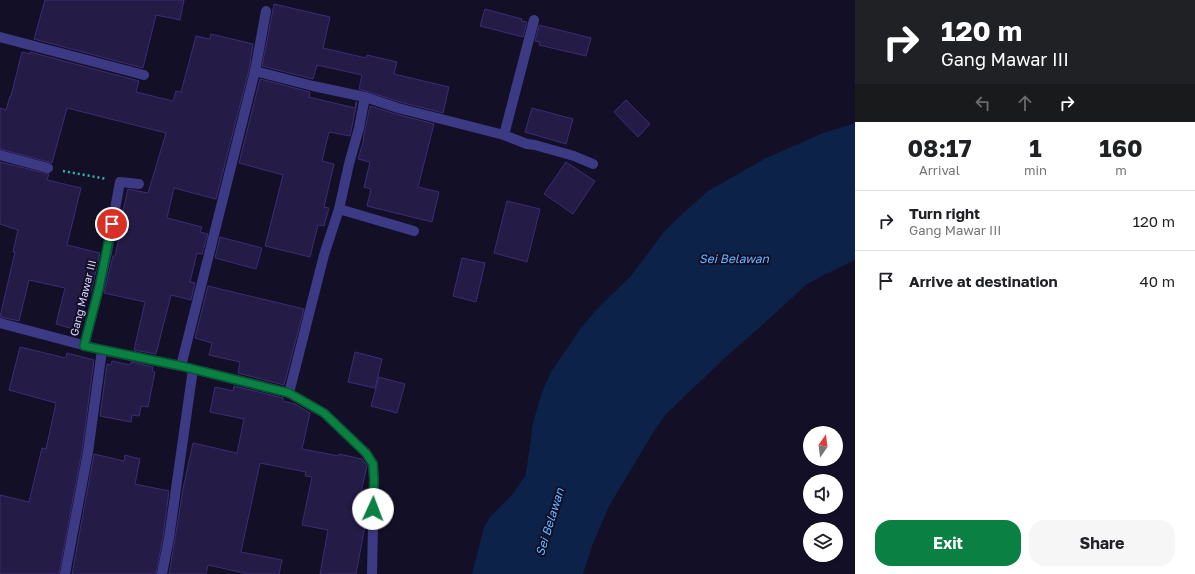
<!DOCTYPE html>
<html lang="en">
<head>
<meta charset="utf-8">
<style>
  :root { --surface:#fff; --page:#f6f6f6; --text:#202124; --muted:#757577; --line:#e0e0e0; --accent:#0b8043 }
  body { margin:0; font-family:"Golos Text",sans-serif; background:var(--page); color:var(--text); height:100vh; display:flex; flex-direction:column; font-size:15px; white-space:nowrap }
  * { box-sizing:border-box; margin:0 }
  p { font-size:13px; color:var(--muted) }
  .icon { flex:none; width:22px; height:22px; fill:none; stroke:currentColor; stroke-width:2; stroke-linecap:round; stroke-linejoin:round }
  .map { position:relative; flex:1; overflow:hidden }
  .side { display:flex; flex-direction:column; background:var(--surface); width:340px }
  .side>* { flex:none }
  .top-card { background:#202124; color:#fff; overflow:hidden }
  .needle { width:26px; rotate:14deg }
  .tools { position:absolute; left:803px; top:426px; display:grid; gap:8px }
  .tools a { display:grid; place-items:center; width:40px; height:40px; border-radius:50%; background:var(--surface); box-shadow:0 1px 3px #0004; font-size:20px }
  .pin { position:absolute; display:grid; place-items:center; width:34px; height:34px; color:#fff; margin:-17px; border:2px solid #fff; border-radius:50%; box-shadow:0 1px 4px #0007 }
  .me { position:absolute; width:44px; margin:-22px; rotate:2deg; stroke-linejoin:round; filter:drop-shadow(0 0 3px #0008) }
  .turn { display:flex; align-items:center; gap:14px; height:84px; padding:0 20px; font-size:18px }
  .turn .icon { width:52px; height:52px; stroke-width:2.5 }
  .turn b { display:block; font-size:28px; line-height:34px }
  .lanes { display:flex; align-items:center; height:38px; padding:0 20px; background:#0003; justify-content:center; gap:20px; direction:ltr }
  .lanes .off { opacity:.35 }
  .eta { display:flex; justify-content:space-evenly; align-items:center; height:68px; text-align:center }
  .eta b { font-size:24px; font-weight:700; line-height:28px }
  .action { display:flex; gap:8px; margin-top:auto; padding:8px 20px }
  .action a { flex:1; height:46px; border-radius:16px; background:var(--accent); color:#fff; font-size:16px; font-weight:700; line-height:46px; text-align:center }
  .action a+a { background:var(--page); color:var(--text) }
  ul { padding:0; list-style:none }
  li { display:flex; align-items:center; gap:12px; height:60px; padding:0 20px; border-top:1px solid var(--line) }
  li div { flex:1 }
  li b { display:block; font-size:15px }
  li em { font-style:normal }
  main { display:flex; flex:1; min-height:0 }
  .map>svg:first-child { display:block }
  .water { fill:#0c2248 }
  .building { fill:#241b47; stroke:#3b2d73 }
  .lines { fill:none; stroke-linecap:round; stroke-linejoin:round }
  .path { stroke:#2fb8b0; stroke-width:2.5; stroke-dasharray:2 3; stroke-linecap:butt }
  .minor { stroke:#3d3a85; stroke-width:10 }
  .route-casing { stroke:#07532c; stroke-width:10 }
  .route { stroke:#0b8043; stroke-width:7 }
  .labels { text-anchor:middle; stroke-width:4; stroke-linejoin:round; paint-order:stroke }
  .street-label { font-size:11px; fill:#d9d4ff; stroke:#130f26 }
  .water-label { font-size:12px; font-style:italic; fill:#62b6ff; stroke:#130f26 }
</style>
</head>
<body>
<main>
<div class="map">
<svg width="855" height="574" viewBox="0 0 855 574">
  <rect width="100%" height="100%" fill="#130f26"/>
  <!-- water -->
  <path class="water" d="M855 123V260L826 274 807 284 760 327 728 355 666 414 654 431 609 506 592 546 583 574H472L484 527 490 517 512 495 525 476 527 466 533 423 542 392 551 372 581 328 596 310 631 276 664 232 681 215 708 191 764 159 823 133Z"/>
  <!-- building -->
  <g class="building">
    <path d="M45 0H184L180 20 156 15 143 68 34 39Z"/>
    <path d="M274 4 330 17 323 48 366 58 367 55 397 62 394 74 449 87 443 113 400 102 359 89 362 75 317 65 313 79 262 66Z"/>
    <path d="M485 9 522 19 521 21 527 22 523 37 480 26Z"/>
    <path d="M539 25 591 38 586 56 539 45 540 42 535 41Z"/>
    <path d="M211 34 253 44 249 70 216 199 174 188 167 218 202 227 200 232 208 234 202 254 197 253 190 282 195 283 191 300 171 295 156 354 134 350 145 302 104 293 113 256H115L124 216 122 215 128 189 148 193 166 133 67 108 52 163 0 149V108L6 110 10 96H11L22 52 30 54V52L139 81 136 92 173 101 176 91 181 92 196 36 210 39Z"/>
    <path d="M260 79 310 92 309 97 355 108 356 102H357L350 136 329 132 322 161 334 164 324 207 329 208 324 226 318 225 310 257 265 246 283 175 239 163Z"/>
    <path d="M626 100 650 124 638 137 614 112Z"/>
    <path d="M370 106 396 114 434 124 418 187 439 192 432 222 367 206 371 189 364 187 370 162 358 159 364 139H363Z"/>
    <path d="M532 108 573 119 566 144 525 132Z"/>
    <path d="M0 162 49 174 47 180 81 188 67 245 100 253 91 292 87 291 77 330 56 324 65 288 29 280 19 321 0 317 15 252H13L18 230 0 224Z"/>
    <path d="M566 162 595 181 573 214 544 194Z"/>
    <path d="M507 201 540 209 527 262 494 253Z"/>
    <path d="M220 237 262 248 256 269 215 258Z"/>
    <path d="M462 258 485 263 476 302 453 296Z"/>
    <path d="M208 286 304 309 284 385 238 373 240 362 209 355 212 343 195 338Z"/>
    <path d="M20 347 66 358 67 353 94 360 82 451 59 574H0V495L29 502 42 448 46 449 56 403 9 390Z"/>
    <path d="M355 352 382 359 375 388 348 382Z"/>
    <path d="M112 361 130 365 131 362 153 367 152 371 155 372 148 407 141 406 139 416 132 415 131 422 100 416 107 364 111 365Z"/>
    <path d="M379 377 405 384 397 413 371 406Z"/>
    <path d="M234 386 283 398V401L295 404 310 413 302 449 339 456V454L362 459 367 466 360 496 367 498 363 519 366 520 356 574H320L328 530 302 525 312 477 305 476 306 472 260 463 241 552 282 560 279 574H249L208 565 206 574H169L175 539 183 489 193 443 237 453 244 419 210 412 215 387 233 391Z"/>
    <path d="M94 454 124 461 125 455 140 459 135 484 169 491 163 537 156 574H72Z"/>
  </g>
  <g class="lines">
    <!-- path -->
    <path class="path" d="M63 171 107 179"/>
    <!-- minor -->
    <g class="minor">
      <path d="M0 37 144 75"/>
      <path d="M255 71 266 11"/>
      <path d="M504 135 534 20"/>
      <path d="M0 155 48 168"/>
      <path d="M339 209 414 231"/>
      <path d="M0 323 102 350 181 366 289 393 324 413 366 453 373 464 374 479 372 574"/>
      <path d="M84 346 99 288 107 252 120 182 139 184"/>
      <path d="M181 366 255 71 313 86 365 97 398 108 504 135 527 144 535 145 574 156 593 164"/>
      <path d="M289 393 324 255 339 209 349 164 359 128 365 97"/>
      <path d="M65 574 88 452 102 350"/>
      <path d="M162 574 169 538 193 369"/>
    </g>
  </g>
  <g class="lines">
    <defs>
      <path id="route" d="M112 224 99 288 84 346 181 366 289 393 324 413 366 453 373 464 374 480 373 509"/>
    </defs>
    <!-- route casing -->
    <use href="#route" class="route-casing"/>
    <!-- route -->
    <use href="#route" class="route"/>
  </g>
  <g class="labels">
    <!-- street labels -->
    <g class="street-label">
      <text transform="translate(83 298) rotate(-76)" y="4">Gang Mawar III</text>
    </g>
    <!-- water labels -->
    <g class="water-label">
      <text x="734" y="263">Sei Belawan</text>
      <text transform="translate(550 522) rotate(-73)" y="4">Sei Belawan</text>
    </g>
  </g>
</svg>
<div class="tools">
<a><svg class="needle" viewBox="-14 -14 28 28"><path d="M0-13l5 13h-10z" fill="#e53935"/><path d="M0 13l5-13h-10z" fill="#757577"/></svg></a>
<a><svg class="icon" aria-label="sound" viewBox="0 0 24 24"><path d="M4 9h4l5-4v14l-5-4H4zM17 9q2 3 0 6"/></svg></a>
<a><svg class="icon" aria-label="layers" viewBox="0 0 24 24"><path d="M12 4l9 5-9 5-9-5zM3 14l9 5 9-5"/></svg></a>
</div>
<div class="pin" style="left:112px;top:224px;background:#d93025"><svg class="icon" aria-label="arrive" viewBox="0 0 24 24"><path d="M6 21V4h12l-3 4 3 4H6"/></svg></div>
<svg class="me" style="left:373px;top:509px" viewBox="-20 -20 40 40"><circle r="19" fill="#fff"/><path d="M0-13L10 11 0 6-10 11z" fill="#0b8043"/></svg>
</div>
<section class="side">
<div class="top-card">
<div class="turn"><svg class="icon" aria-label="right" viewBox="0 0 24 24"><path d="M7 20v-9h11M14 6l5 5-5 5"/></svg><div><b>120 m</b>Gang Mawar III</div></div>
<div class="lanes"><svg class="icon off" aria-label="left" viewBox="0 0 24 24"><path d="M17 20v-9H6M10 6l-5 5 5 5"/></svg><svg class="icon off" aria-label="ahead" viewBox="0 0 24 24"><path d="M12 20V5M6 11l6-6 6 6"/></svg><svg class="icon" aria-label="right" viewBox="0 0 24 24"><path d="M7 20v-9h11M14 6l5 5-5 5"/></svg></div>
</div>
<div class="eta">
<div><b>08:17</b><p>Arrival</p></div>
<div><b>1</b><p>min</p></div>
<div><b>160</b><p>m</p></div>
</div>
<ul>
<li><svg class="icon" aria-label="right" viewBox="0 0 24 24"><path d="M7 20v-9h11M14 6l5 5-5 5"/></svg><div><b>Turn right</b><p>Gang Mawar III</p></div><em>120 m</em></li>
<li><svg class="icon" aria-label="arrive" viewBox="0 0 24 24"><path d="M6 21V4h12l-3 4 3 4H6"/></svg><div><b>Arrive at destination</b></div><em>40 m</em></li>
</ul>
<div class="action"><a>Exit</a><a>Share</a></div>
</section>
</main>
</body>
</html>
